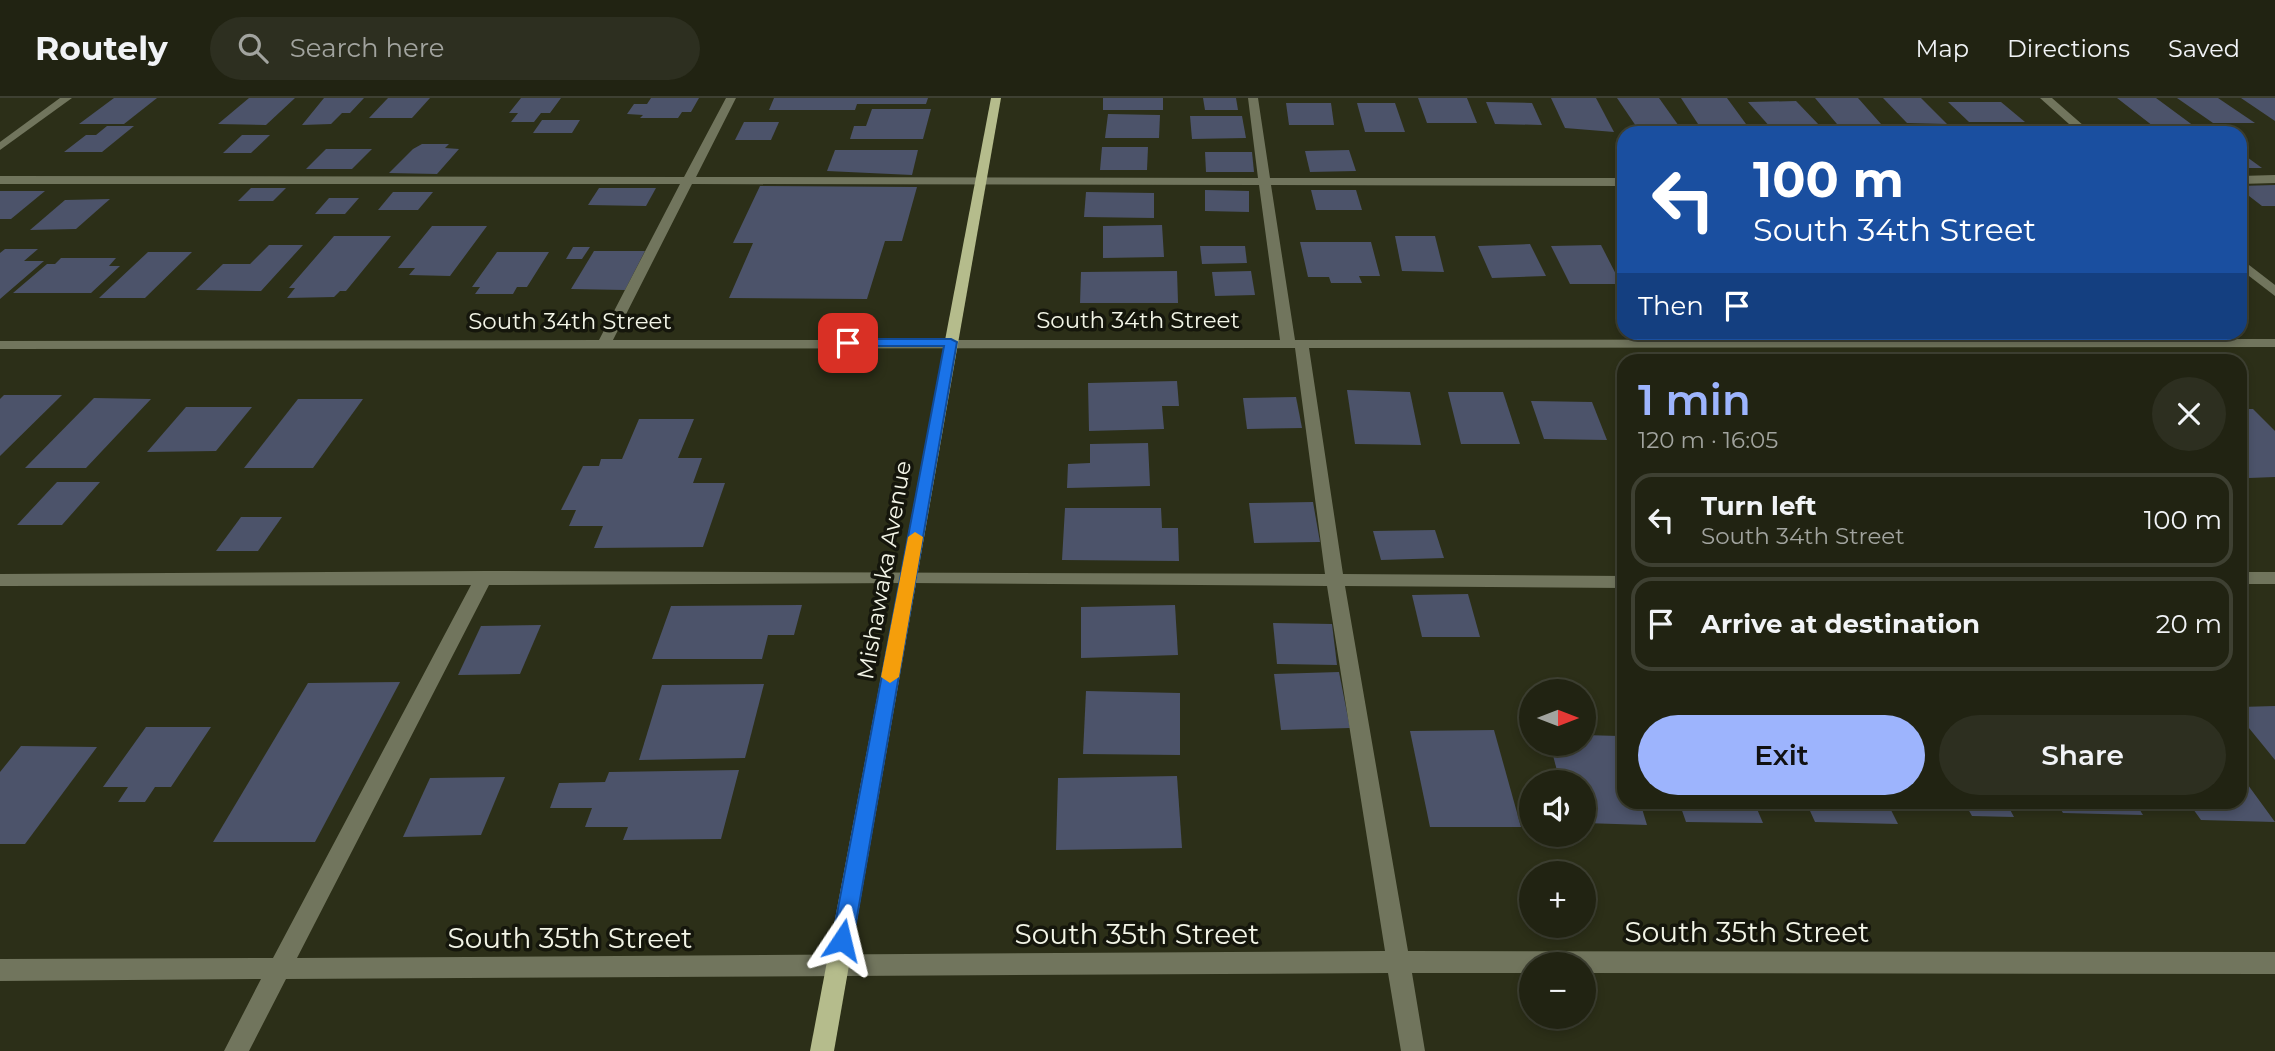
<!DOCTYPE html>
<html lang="en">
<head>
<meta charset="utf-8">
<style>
  :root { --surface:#212312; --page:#2d2f20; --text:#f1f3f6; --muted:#a2a49f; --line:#3e4032; --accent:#9db4fd }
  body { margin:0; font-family:Montserrat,sans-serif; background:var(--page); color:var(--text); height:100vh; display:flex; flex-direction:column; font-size:26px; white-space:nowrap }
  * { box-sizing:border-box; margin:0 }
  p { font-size:23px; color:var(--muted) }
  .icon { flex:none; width:38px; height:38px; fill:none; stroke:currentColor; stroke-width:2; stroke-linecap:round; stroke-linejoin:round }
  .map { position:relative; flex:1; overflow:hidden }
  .drawer { position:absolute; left:1617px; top:256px; width:630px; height:455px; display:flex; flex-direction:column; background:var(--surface); border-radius:21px; box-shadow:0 4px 10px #0003,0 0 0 2px var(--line) }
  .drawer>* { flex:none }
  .hud { position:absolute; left:1617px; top:28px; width:630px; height:214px; border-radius:21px; box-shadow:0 4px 10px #0003,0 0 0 2px var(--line); background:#1a4fa0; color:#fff; overflow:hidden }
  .needle { width:46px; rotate:90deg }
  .buttons { position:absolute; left:1519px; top:581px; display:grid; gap:14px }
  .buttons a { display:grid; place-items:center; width:77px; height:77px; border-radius:50%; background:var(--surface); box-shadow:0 4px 10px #0003,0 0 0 2px var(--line); font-size:35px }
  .pin { position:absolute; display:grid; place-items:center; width:60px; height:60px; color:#fff; margin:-30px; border-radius:14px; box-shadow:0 4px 10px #0006 }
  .me { position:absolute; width:77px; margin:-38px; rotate:10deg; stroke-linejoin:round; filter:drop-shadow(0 0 5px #0008) }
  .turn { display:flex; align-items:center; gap:24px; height:147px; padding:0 21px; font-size:32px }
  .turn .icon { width:91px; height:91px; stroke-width:2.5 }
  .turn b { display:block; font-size:49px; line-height:60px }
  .then { display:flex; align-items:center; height:66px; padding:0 21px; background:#0003; gap:14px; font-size:26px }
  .round { display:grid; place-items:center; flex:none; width:74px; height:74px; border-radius:37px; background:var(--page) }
  .head { display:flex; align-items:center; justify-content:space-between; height:119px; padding:0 21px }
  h1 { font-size:42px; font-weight:600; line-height:52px; color:var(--accent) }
  .button { display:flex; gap:14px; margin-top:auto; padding:14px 21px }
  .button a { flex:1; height:80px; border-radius:42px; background:var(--accent); color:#111; font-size:28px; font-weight:600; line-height:80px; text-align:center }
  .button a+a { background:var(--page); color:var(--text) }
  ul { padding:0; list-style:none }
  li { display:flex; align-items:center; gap:21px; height:94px; margin:0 14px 10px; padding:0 7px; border:4px solid var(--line); border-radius:21px }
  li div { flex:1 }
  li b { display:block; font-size:26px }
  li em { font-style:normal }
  header { display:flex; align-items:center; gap:42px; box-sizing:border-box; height:98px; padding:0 35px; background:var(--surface); border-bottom:2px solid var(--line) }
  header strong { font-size:33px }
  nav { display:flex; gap:38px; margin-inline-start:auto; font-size:24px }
  .search { width:490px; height:63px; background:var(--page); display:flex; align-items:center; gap:18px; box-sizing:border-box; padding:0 24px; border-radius:38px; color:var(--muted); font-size:26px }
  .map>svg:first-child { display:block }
  .building { fill:#4c536a }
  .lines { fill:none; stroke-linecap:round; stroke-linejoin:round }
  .minor { fill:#71755d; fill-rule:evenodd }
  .major { fill:#b5bc8c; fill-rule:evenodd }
  .route { fill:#1a73e8; stroke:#114b97; stroke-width:2 }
  .slow { fill:#f59e0b }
  .labels { text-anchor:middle; stroke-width:7; stroke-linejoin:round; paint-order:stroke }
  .street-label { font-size:23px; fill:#f3f5e7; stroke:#15160c }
  .near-street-label { font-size:28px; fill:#f3f5e7; stroke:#15160c }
</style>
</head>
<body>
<header>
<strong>Routely</strong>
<div class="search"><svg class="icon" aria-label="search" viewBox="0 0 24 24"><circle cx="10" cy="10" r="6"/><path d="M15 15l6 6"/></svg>Search here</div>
<nav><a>Map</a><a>Directions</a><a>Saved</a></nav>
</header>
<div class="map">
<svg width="2275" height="953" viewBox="0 0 2275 953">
  <rect width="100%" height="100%" fill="#2c2f18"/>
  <!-- building -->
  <g class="building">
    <path d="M114 0H157L124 26H79Z"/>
    <path d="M249 0H295L266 27 218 26Z"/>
    <path d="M324 0H364L350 15H342L331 26 302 27Z"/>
    <path d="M388 0H430L412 20H369Z"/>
    <path d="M521 0H561L550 15H541L534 24H511L518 15H509Z"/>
    <path d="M651 0H699L691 14H682L678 20H640L643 17 627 16 634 6H647Z"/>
    <path d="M774 0H928L926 6H857L855 12H769Z"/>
    <rect x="1103" y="0" width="60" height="12"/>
    <path d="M1203 0H1236L1238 12H1205Z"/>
    <path d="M1418 0H1467L1477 25H1427Z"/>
    <path d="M1551 0H1596L1614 34 1565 30Z"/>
    <path d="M1617 0H1659L1681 31H1638Z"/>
    <path d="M1681 0H1727L1746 26H1698Z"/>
    <path d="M1815 0H1858L1889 35H1865L1858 26H1837Z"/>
    <path d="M1883 0H1921L1947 26 1907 25Z"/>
    <path d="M2117 0H2156L2198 31 2209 35H2162Z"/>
    <path d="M2177 0H2218L2255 25H2213Z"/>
    <path d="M2241 0H2275V23Z"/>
    <path d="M1796 3 1821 29 1771 30 1748 4Z"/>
    <path d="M1486 4 1532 5 1542 27 1495 26Z"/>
    <path d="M1948 4H2001L2025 24H1969Z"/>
    <path d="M1286 5H1331L1334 27H1289Z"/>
    <path d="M1357 5H1395L1405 34H1365Z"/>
    <path d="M872 11H931L923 41H850L854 28H866Z"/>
    <path d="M1108 16 1160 17 1159 40H1105Z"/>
    <path d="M1190 18H1242L1246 40 1192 41Z"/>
    <path d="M542 22H580L572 35H533Z"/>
    <path d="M744 24H779L771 42H735Z"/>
    <path d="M107 28H134L102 54H64L86 37H96Z"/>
    <path d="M242 37H270L251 55H223Z"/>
    <path d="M422 46H449L445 50 459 51 437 76 389 75 413 51Z"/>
    <path d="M1102 49H1148L1147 72H1100Z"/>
    <path d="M326 51H372L352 71H306Z"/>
    <path d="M835 52H918L912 77 827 73Z"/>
    <path d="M1349 52 1356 73 1310 74 1305 53Z"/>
    <path d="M1205 54H1252L1254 74H1206Z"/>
    <path d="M2240 54 2262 70H2240Z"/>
    <path d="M2275 87V108H2262L2240 91V88Z"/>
    <path d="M760 88 917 89 902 143H885L867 201 729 200 753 145H733Z"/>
    <path d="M251 90H286L273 103H238Z"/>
    <path d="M599 90H656L646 108 588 107Z"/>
    <path d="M1205 92 1249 93V114L1205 113Z"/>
    <path d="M1311 92H1356L1362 112H1316Z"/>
    <path d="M0 93H45L11 121H0Z"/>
    <path d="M393 94H433L418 112H378Z"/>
    <path d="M1086 94 1154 95V120L1084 119Z"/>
    <path d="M329 100H359L345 116H315Z"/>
    <path d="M110 101 76 131 30 132 65 102Z"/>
    <path d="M1162 127 1164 159 1103 160V128Z"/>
    <path d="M432 128H487L450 178 409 177 415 170H398Z"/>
    <path d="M334 138H391L346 193H340L334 199 287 200 295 190H289Z"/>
    <path d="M1395 138H1435L1444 174 1402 173Z"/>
    <path d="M1300 144H1371L1380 178H1359L1362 185H1331L1329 179H1308Z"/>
    <path d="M1530 146 1546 178 1492 180 1478 148Z"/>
    <path d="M269 147H303L261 193 196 192 223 166H250Z"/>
    <path d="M1601 147 1621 186H1570L1551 148Z"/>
    <path d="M1200 148H1245L1247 165 1202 166Z"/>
    <path d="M573 149H590L582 161H566Z"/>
    <path d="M5 151H38L24 163H44L0 201V155Z"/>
    <path d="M594 153H645L625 192 571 191Z"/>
    <path d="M148 154H192L145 200H99Z"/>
    <path d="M497 154H549L527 189H517L513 196H475L480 189H472Z"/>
    <path d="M61 160H116L109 168H120L91 195H13L47 166H55Z"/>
    <path d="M1177 173 1178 205H1080L1081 174Z"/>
    <path d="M1251 173 1255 197 1215 198 1212 174Z"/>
    <path d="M1177 283 1179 308H1162L1164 331 1089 333 1088 285Z"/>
    <path d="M1347 292 1410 294 1421 347 1355 346Z"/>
    <path d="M1448 294H1503L1520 346H1461Z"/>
    <path d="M4 297H62L0 358V301Z"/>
    <path d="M1296 299 1302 330 1247 331 1243 300Z"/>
    <path d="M94 300 151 301 86 370H25Z"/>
    <path d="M298 301H363L313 370H244Z"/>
    <path d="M1531 303 1592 304 1607 342 1544 341Z"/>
    <path d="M186 309H252L216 353 147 354Z"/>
    <path d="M2240 311H2253L2275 333V379L2249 380 2240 371Z"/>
    <path d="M639 321H694L678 360H702L693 385H725L703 449 594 450 603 428H569L576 412H561L583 368H599L601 361H622Z"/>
    <path d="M1148 345 1150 388 1067 390 1068 366 1090 365V346Z"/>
    <path d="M57 384H100L62 427H17Z"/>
    <path d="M1313 404 1320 444 1254 445 1249 405Z"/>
    <path d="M1065 410H1161L1162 430H1178L1179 463 1062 462Z"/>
    <path d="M241 419H282L258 453H216Z"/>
    <path d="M1435 432 1444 460 1381 462 1373 433Z"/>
    <path d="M1468 496 1480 539H1422L1412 497Z"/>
    <path d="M802 507 794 537H768L762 561H652L671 508Z"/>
    <path d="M1175 507 1178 557 1081 560V509Z"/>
    <path d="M1273 525 1332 526 1337 567 1277 566Z"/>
    <path d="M541 527 520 576 458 577 481 528Z"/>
    <path d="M1339 574 1350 630 1281 632 1274 576Z"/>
    <path d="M400 584 315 744H213L308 585Z"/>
    <path d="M764 586 745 660 639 662 662 587Z"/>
    <path d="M1086 593 1180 595V657L1083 656Z"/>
    <path d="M2275 608V662L2240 619V609Z"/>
    <path d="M146 629H211L171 689H155L145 704H118L128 689H103Z"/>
    <path d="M1494 632 1521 729H1430L1410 633Z"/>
    <path d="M1584 637 1619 638 1624 653V704H1640L1647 727 1584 725V684H1560L1550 646H1584Z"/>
    <path d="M21 648 97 649 25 746H0V674Z"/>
    <path d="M739 672 721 741 623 742 628 729H585L592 710H550L559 685 605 684 609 674Z"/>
    <path d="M2240 676 2275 724 2201 722 2188 704H2240Z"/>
    <path d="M1177 678 1182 750 1056 752 1058 680Z"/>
    <path d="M505 679 481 737 403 739 430 680Z"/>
    <path d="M1679 704H1754L1763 725 1686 724Z"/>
    <path d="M1806 704H1887L1898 726 1815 724Z"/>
    <path d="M1964 704H2006L2014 719 1972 718Z"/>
    <path d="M2056 704H2135L2143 717 2063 715Z"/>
  </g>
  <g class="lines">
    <!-- minor -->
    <g class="minor">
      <path d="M60 0H72L0 52V44Z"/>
      <path d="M726 0H736L696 79 1258 80 1248 0H1258L1270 80H1624V88L1271 87 1295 242 2275 241V249L1309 250 1343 476 1624 478V490L1345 488 1408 853 2275 854V876L1584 875V866H1531V875H1412L1425 953H1401L1388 875 286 881 249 953H224L261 881 0 883V861L273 860 471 487 0 488V476L484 473 1325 476 1295 250 0 251V243L599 242 680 86H0V78L684 79ZM692 86 1259 87 1280 242H613ZM908 485 1327 488 1385 853 297 860 489 487Z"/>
      <path d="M2040 0H2052L2092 35H2079Z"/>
      <path d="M2275 77V85L2240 86V78Z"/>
      <path d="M2240 160 2275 187V198L2240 171Z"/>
      <rect x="2240" y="474" width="35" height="12"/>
    </g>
    <!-- major -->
    <path class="major" d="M991 0H1001L834 953H810Z"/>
  </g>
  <!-- route -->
  <path class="route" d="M848 241H951L957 244 853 842 850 849 842 852 835 849 832 842 944 248H844V242Z"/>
  <!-- slow -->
  <path class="slow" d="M915 434 923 439 899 579 890 585 881 579 908 439Z"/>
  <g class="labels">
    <!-- street labels -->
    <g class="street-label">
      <text x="1138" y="230">South 34th Street</text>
      <text x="570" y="231">South 34th Street</text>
      <text transform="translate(884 472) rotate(-80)" y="8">Mishawaka Avenue</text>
    </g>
    <!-- near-street labels -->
    <g class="near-street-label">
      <text x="1747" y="844">South 35th Street</text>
      <text x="1137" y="846">South 35th Street</text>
      <text x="570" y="850">South 35th Street</text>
    </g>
  </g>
</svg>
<div class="buttons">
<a><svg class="needle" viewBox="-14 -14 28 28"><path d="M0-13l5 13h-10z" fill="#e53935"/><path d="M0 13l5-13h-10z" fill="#a2a49f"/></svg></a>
<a><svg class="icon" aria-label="sound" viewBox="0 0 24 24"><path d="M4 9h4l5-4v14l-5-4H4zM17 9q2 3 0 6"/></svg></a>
<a>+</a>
<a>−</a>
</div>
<div class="pin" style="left:848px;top:245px;background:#d93025"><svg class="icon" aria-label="arrive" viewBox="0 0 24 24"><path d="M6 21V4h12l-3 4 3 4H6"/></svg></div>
<svg class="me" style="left:842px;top:842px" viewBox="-20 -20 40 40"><path d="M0-17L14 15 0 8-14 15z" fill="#1a73e8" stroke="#fff" stroke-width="4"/></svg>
<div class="hud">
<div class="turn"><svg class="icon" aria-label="left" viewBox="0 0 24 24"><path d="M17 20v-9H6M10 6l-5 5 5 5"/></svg><div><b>100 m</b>South 34th Street</div></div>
<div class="then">Then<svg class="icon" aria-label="arrive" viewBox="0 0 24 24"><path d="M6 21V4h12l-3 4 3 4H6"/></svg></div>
</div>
<section class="drawer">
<div class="head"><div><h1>1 min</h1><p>120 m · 16:05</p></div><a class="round"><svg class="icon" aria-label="close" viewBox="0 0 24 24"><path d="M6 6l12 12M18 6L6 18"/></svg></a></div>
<ul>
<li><svg class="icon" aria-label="left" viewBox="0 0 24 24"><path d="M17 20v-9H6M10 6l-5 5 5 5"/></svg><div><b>Turn left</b><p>South 34th Street</p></div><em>100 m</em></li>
<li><svg class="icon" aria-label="arrive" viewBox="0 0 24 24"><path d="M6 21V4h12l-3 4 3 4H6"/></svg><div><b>Arrive at destination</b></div><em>20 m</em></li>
</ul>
<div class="button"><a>Exit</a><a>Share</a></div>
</section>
</div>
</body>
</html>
